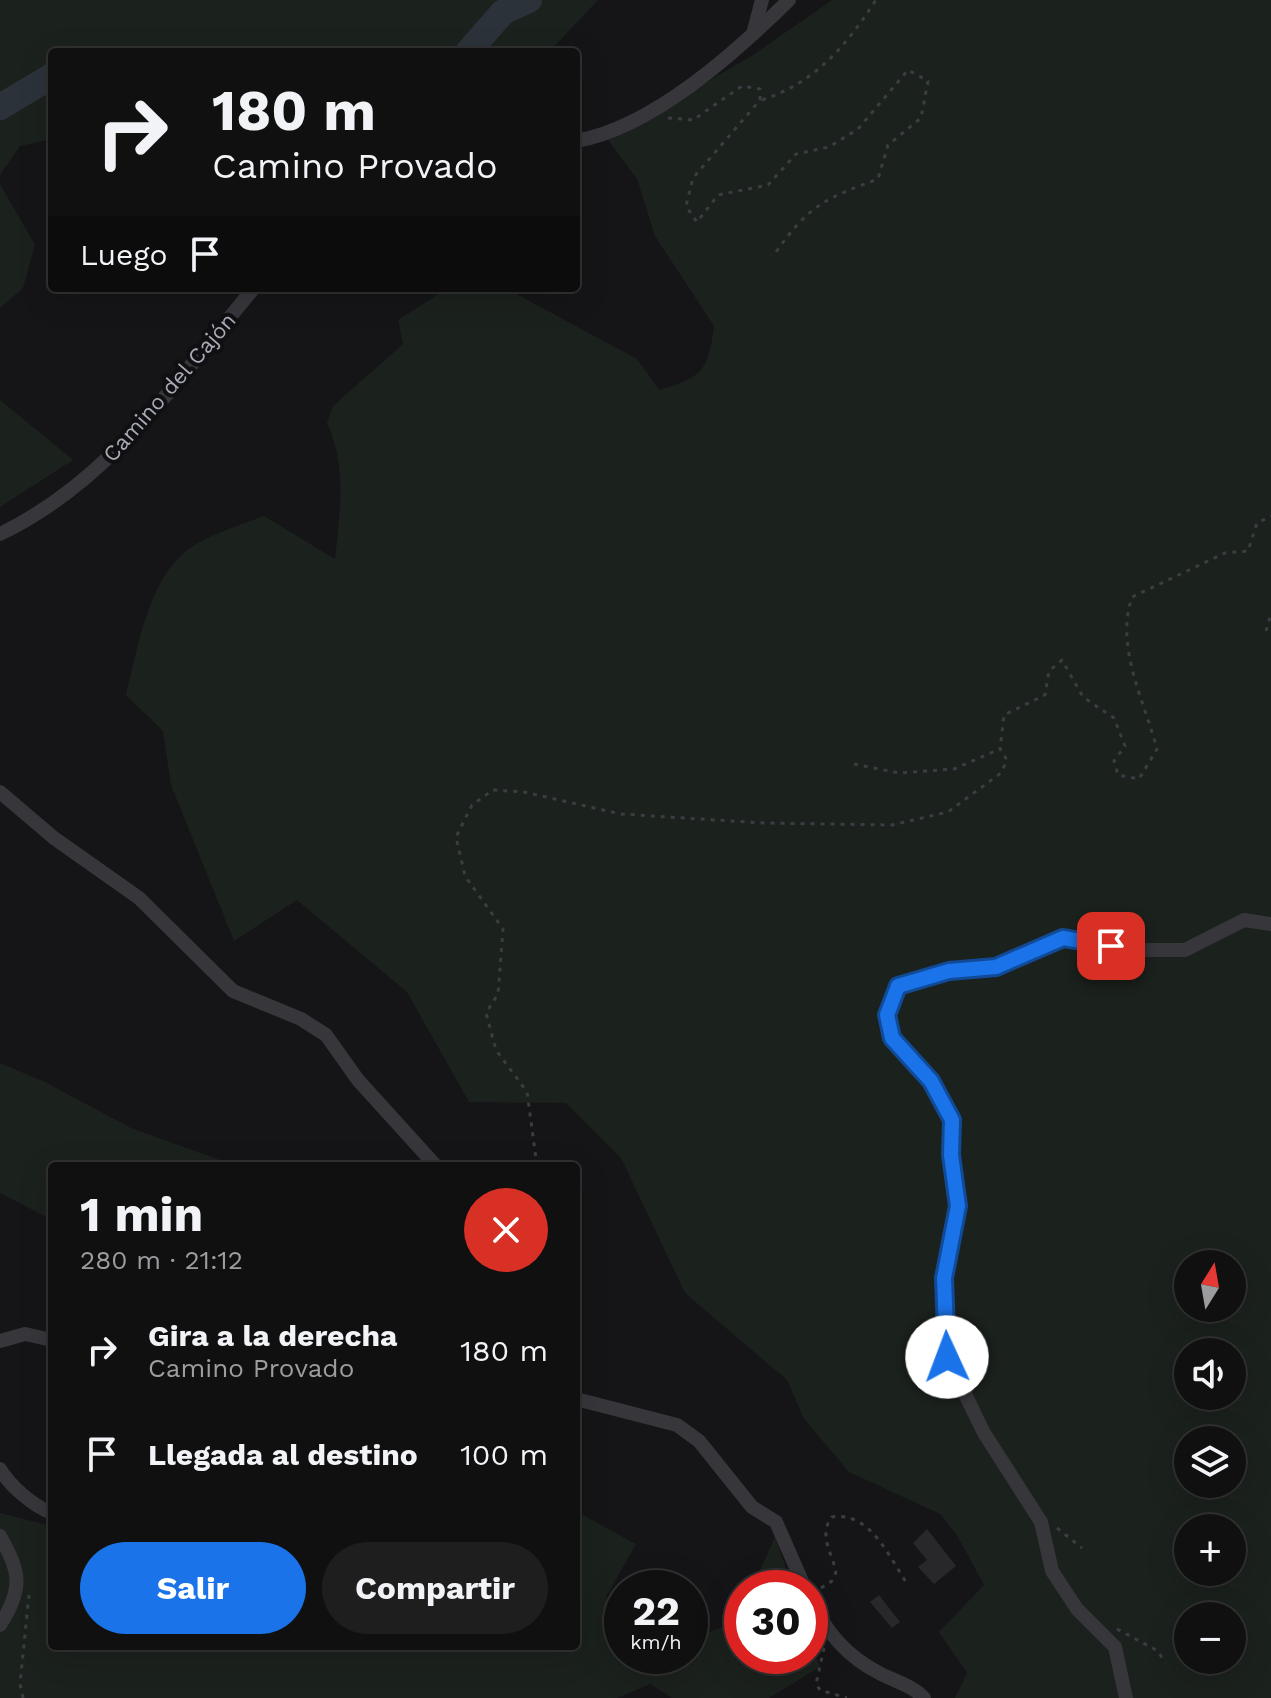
<!DOCTYPE html>
<html lang="es">
<head>
<meta charset="utf-8">
<style>
  :root { --surface:#101011; --page:#1e1e1f; --text:#f1f3f6; --muted:#9c9d9f; --line:#303031; --accent:#1a73e8 }
  body { margin:0; font-family:"Work Sans",sans-serif; background:var(--page); color:var(--text); height:100vh; display:flex; flex-direction:column; font-size:30px; white-space:nowrap }
  * { box-sizing:border-box; margin:0 }
  p { font-size:26px; color:var(--muted) }
  .icon { flex:none; width:44px; height:44px; fill:none; stroke:currentColor; stroke-width:2; stroke-linecap:round; stroke-linejoin:round }
  .map { position:relative; flex:1; overflow:hidden }
  .details { position:absolute; left:48px; top:1162px; width:532px; height:488px; display:flex; flex-direction:column; background:var(--surface); border-radius:8px; box-shadow:0 8px 32px #0002,0 0 0 2px var(--line) }
  .details>* { flex:none }
  .top-card { position:absolute; left:48px; top:48px; width:532px; height:244px; border-radius:8px; box-shadow:0 8px 32px #0002,0 0 0 2px var(--line); background:#101011; color:var(--text); overflow:hidden }
  .needle { width:52px; rotate:11deg }
  .buttons { position:absolute; left:1174px; top:1250px; display:grid; gap:16px }
  .buttons a { display:grid; place-items:center; width:72px; height:72px; border-radius:50%; background:var(--surface); box-shadow:0 8px 32px #0002,0 0 0 2px var(--line); font-size:40px }
  .speed { position:absolute; left:604px; top:1570px; display:flex; gap:16px; font-size:40px; font-weight:700; text-align:center }
  .speed>* { display:grid; place-content:center; width:104px; height:104px; border-radius:50%; background:var(--surface); box-shadow:0 8px 32px #0002,0 0 0 2px var(--line); line-height:1 }
  .speed small { font-size:20px; font-weight:400 }
  .speed .limit { border:12px solid #d22; background:#fff; color:#111 }
  .pin { position:absolute; display:grid; place-items:center; width:68px; height:68px; color:#fff; margin:-34px; border-radius:16px; box-shadow:0 4px 12px #0006 }
  .me { position:absolute; width:88px; margin:-44px; rotate:358deg; stroke-linejoin:round; filter:drop-shadow(0 0 6px #0008) }
  .turn { display:flex; align-items:center; gap:28px; height:168px; padding:0 32px; font-size:36px }
  .turn .icon { width:104px; height:104px; stroke-width:2.5 }
  .turn b { display:block; font-size:56px; line-height:68px }
  .then { display:flex; align-items:center; height:76px; padding:0 32px; background:#0003; gap:16px; font-size:30px }
  .round { display:grid; place-items:center; flex:none; width:84px; height:84px; border-radius:42px; background:var(--page) }
  .summary { display:flex; align-items:center; justify-content:space-between; height:136px; padding:0 32px }
  h1 { font-size:48px; font-weight:700; line-height:60px }
  .button { display:flex; gap:16px; margin-top:auto; padding:16px 32px }
  .button a { flex:1; height:92px; border-radius:48px; background:var(--accent); color:#fff; font-size:32px; font-weight:700; line-height:92px; text-align:center }
  .button a+a { background:var(--page); color:var(--text) }
  ul { padding:0; list-style:none }
  li { display:flex; align-items:center; gap:24px; height:104px; padding:0 32px }
  li div { flex:1 }
  li b { display:block; font-size:30px }
  li em { font-style:normal }
  .map>svg:first-child { display:block }
  .green { fill:#1b211d; fill-rule:evenodd }
  .lines { fill:none; stroke-linecap:round; stroke-linejoin:round }
  .river { stroke:#2c323a; stroke-width:26 }
  .building { fill:#28282b }
  .path { stroke:#3c3d42; stroke-width:3; stroke-dasharray:4 6; stroke-linecap:butt }
  .minor { stroke:#36363b; stroke-width:14 }
  .route-casing { stroke:#114b97; stroke-width:20 }
  .route { stroke:#1a73e8; stroke-width:14 }
  .labels { text-anchor:middle; stroke-width:8; stroke-linejoin:round; paint-order:stroke }
  .street-label { font-size:22px; fill:#a8aab6; stroke:#101012 }
</style>
</head>
<body>
<div class="map">
<svg width="1271" height="1698" viewBox="0 0 1271 1698">
  <rect width="100%" height="100%" fill="#151517"/>
  <!-- green -->
  <g class="green">
    <path d="M0 0H598L549 52H52V139L20 146 0 175Z"/>
    <path d="M832 0H1271V1698H955L967 1673 939 1632 984 1585 958 1537 940 1514 849 1472 804 1419 787 1380 685 1293 621 1158 566 1103 469 1102 407 992 297 900 234 941 171 785 163 731 126 695C139 645 149 568 200 542 220 531 243 524 264 516L335 559C340 513 347 465 327 423L333 406 403 344 398 320 448 288H505L637 359 659 390C702 377 708 372 714 326L655 236 637 179 608 140 753 55ZM1188 1264H1232V1308H1188ZM1188 1352H1232V1396H1188ZM1188 1440H1232V1484H1188ZM1188 1528H1232V1572H1188ZM1188 1616H1232V1660H1188Z"/>
    <path d="M0 184 35 245 23 288 0 308Z"/>
    <path d="M0 400 73 460 0 507Z"/>
    <path d="M0 1063 45 1082 131 1128 237 1166H52V1220L0 1193Z"/>
    <path d="M0 1513 52 1526V1646H576V1517L581 1514 636 1544 606 1597 622 1608V1656H690V1639L736 1622 742 1610V1656H810V1638L820 1667 769 1698H672L650 1684 617 1698H0Z"/>
    <path d="M775 1537 793 1588H752Z"/>
  </g>
  <g class="lines">
    <!-- river -->
    <g class="river">
      <path d="M468 52 503 12 529 0"/>
      <path d="M0 107 52 76"/>
    </g>
  </g>
  <!-- building -->
  <g class="building">
    <path d="M927 1529 956 1566 934 1584 918 1567 927 1560 913 1543Z"/>
    <path d="M879 1595 900 1622 892 1628 870 1602Z"/>
  </g>
  <g class="lines">
    <!-- path -->
    <g class="path">
      <path d="M762 100C816 82 845 47 876 0"/>
      <path d="M668 118 693 120 742 86 760 89V100L693 178 686 206 697 222 718 195 768 185 796 154 829 147 858 129 908 70 928 81 921 118 888 145 878 179C825 199 810 204 776 252"/>
      <path d="M1266 631 1271 614"/>
      <path d="M854 764 899 773 954 769 1000 749"/>
      <path d="M537 1166 527 1092 496 1050 486 1013 498 994 503 929 465 876 456 837 472 805 493 790 524 792 621 814 763 823 892 825 948 812 1001 773 1007 760 1000 749 1004 715 1045 695 1049 671 1062 660 1083 697 1114 718 1125 746 1114 761 1118 775 1139 779 1157 749C1144 700 1115 647 1132 597L1225 553 1248 551 1257 523 1271 516"/>
      <path d="M1057 1528 1082 1548"/>
      <path d="M821 1588 832 1581 836 1572C832 1553 818 1534 832 1517 871 1511 890 1559 908 1585"/>
      <path d="M1117 1629 1158 1651 1165 1663"/>
      <path d="M824 1648 816 1684 820 1690 847 1698"/>
      <path d="M23 1698 20 1684 29 1595"/>
    </g>
    <!-- minor -->
    <g class="minor">
      <path d="M753 34 762 0"/>
      <path d="M576 141C652 128 735 53 789 0"/>
      <path d="M0 534C111 481 177 379 254 288"/>
      <path d="M0 792 54 838 139 898 233 991 301 1019 326 1035 358 1080 436 1166"/>
      <path d="M0 1341 25 1334 52 1340"/>
      <path d="M576 1399 677 1425 699 1441 752 1507 776 1522 805 1588"/>
      <path d="M0 1469C10 1486 33 1506 52 1513"/>
      <path d="M0 1536C20 1572 24 1588 0 1625"/>
      <path d="M810 1597C825 1632 847 1657 881 1674 897 1682 911 1685 924 1698"/>
      <path d="M1126 1698 1115 1647 1077 1609 1052 1571 1041 1522 984 1433 947 1357 944 1278 958 1206 951 1155 952 1120 931 1081 892 1038 887 1015 898 986 949 971 996 967 1063 938 1135 950H1185L1244 920 1271 924"/>
    </g>
  </g>
  <g class="lines">
    <defs>
      <path id="route" d="M947 1357 944 1278 958 1206 951 1155 952 1120 931 1081 892 1038 887 1015 898 986 949 971 996 967 1063 938 1111 946"/>
    </defs>
    <!-- route casing -->
    <use href="#route" class="route-casing"/>
    <!-- route -->
    <use href="#route" class="route"/>
  </g>
  <g class="labels">
    <!-- street labels -->
    <g class="street-label">
      <text transform="translate(169 387) rotate(-49)" y="8">Camino del Cajón</text>
    </g>
  </g>
</svg>
<div class="buttons">
<a><svg class="needle" viewBox="-14 -14 28 28"><path d="M0-13l5 13h-10z" fill="#e53935"/><path d="M0 13l5-13h-10z" fill="#9c9d9f"/></svg></a>
<a><svg class="icon" aria-label="sound" viewBox="0 0 24 24"><path d="M4 9h4l5-4v14l-5-4H4zM17 9q2 3 0 6"/></svg></a>
<a><svg class="icon" aria-label="layers" viewBox="0 0 24 24"><path d="M12 4l9 5-9 5-9-5zM3 14l9 5 9-5"/></svg></a>
<a>+</a>
<a>−</a>
</div>
<div class="speed"><div>22<small>km/h</small></div><div class="limit">30</div></div>
<div class="pin" style="left:1111px;top:946px;background:#d93025"><svg class="icon" aria-label="arrive" viewBox="0 0 24 24"><path d="M6 21V4h12l-3 4 3 4H6"/></svg></div>
<svg class="me" style="left:947px;top:1357px" viewBox="-20 -20 40 40"><circle r="19" fill="#fff"/><path d="M0-13L10 11 0 6-10 11z" fill="#1a73e8"/></svg>
<div class="top-card">
<div class="turn"><svg class="icon" aria-label="right" viewBox="0 0 24 24"><path d="M7 20v-9h11M14 6l5 5-5 5"/></svg><div><b>180 m</b>Camino Provado</div></div>
<div class="then">Luego<svg class="icon" aria-label="arrive" viewBox="0 0 24 24"><path d="M6 21V4h12l-3 4 3 4H6"/></svg></div>
</div>
<section class="details">
<div class="summary"><div><h1>1 min</h1><p>280 m · 21:12</p></div><a class="round" style="background:#d93025;color:#fff"><svg class="icon" aria-label="close" viewBox="0 0 24 24"><path d="M6 6l12 12M18 6L6 18"/></svg></a></div>
<ul>
<li><svg class="icon" aria-label="right" viewBox="0 0 24 24"><path d="M7 20v-9h11M14 6l5 5-5 5"/></svg><div><b>Gira a la derecha</b><p>Camino Provado</p></div><em>180 m</em></li>
<li><svg class="icon" aria-label="arrive" viewBox="0 0 24 24"><path d="M6 21V4h12l-3 4 3 4H6"/></svg><div><b>Llegada al destino</b></div><em>100 m</em></li>
</ul>
<div class="button"><a>Salir</a><a>Compartir</a></div>
</section>
</div>
</body>
</html>
